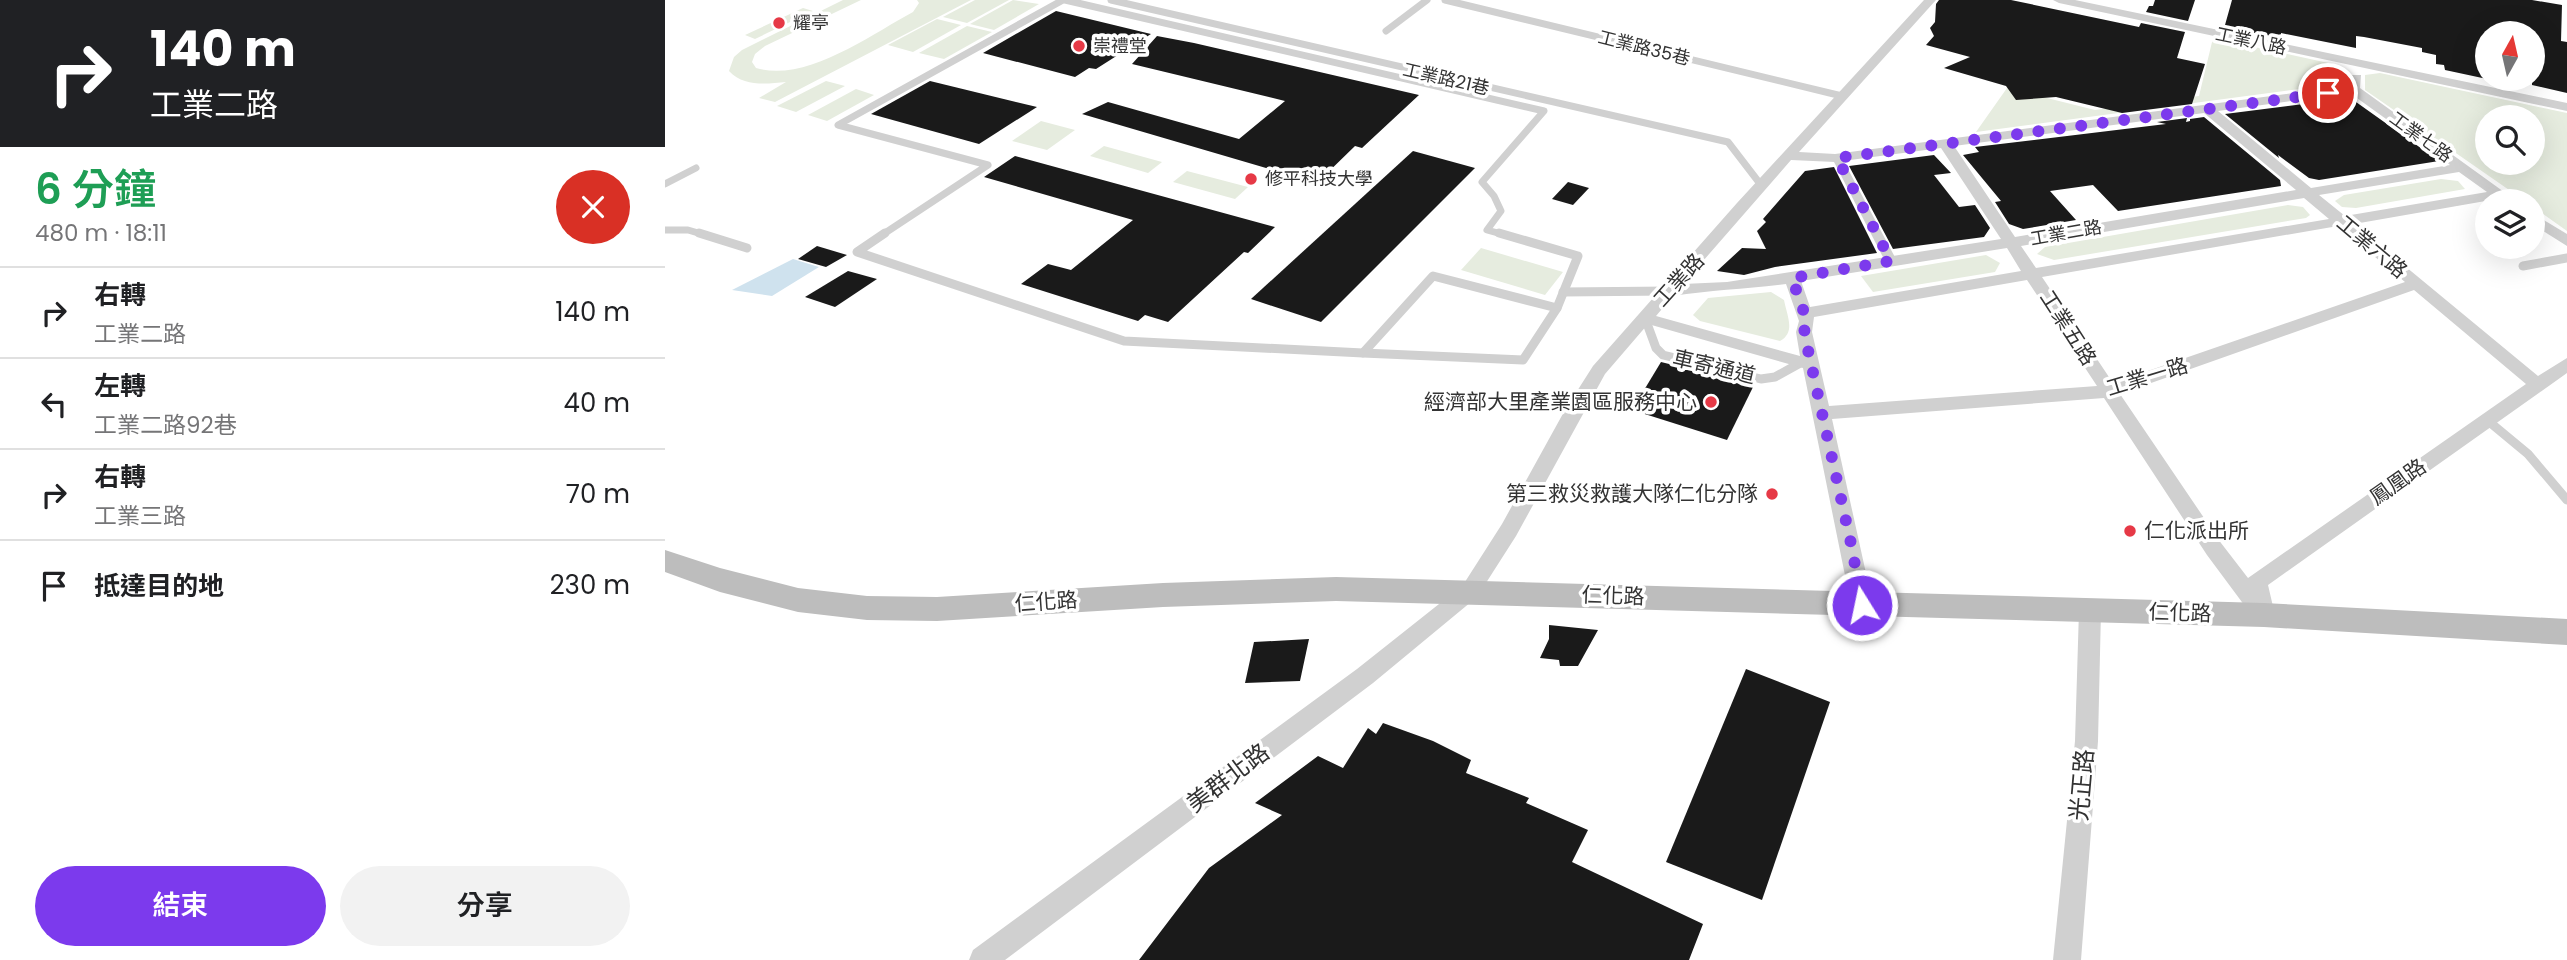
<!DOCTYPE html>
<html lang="zh-TW">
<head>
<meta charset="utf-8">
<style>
  :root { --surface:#fff; --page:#f2f2f2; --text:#202124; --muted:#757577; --line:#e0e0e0; --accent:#7c3aed }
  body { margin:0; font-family:Poppins,"Noto Sans TC",sans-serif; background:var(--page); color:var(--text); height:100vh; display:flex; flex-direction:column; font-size:26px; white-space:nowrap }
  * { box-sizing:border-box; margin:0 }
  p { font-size:23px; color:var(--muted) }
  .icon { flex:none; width:38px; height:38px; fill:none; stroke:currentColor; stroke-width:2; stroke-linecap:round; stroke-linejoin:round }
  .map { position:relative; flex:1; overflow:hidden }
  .panel { display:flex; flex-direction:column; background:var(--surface); width:665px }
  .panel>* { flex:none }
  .banner { background:#202124; color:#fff; overflow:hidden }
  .needle { width:46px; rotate:8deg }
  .buttons { position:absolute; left:1810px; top:21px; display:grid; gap:14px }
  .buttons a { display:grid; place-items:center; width:70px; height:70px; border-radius:50%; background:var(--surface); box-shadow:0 7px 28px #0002; font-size:35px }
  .pin { position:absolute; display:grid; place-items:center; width:60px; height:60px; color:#fff; margin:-30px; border:4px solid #fff; border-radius:50%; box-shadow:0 2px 7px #0007 }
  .me { position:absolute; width:77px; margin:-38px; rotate:350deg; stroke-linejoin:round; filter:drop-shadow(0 0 5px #0008) }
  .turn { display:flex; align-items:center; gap:24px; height:147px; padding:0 35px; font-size:32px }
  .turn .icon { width:91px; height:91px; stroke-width:2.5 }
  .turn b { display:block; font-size:49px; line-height:60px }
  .round { display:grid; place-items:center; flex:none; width:74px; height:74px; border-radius:37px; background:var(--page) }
  .overview { display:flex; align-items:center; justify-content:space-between; height:119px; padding:0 35px }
  h1 { font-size:42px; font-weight:600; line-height:52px; color:#1e9e55 }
  .cta { display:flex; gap:14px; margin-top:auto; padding:14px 35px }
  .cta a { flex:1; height:80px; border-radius:42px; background:var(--accent); color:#fff; font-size:28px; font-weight:600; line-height:80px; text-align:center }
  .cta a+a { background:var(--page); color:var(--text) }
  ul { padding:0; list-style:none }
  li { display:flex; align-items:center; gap:21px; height:91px; padding:0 35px; border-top:2px solid var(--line) }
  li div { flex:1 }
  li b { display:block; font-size:26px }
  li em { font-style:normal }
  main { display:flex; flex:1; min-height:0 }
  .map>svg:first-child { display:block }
  .green { fill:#e6ecdf; fill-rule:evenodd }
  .water { fill:#cfe2ee }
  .building { fill:#1a1a1a }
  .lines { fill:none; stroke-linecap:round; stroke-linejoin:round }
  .service-far1 { stroke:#d0d0d0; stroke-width:7 }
  .service { stroke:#d0d0d0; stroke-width:9 }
  .pedestrian { fill:#d0d0d0; fill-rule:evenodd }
  .minor { fill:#d0d0d0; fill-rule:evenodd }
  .secondary { fill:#bdbdbd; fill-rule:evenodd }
  .route { stroke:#7c3aed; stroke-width:12; stroke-dasharray:0 21.6 }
  .poi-dot { fill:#e63946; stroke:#fff; stroke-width:2.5 }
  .labels { text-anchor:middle; stroke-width:7; stroke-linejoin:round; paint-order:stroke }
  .far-poi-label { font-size:18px; fill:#333; stroke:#fff; text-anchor:start }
  .far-street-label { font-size:18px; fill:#333; stroke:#fff }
  .street-label { font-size:21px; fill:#333; stroke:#fff }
  .poi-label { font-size:21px; fill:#333; stroke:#fff; text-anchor:end }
  .near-street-label { font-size:24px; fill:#333; stroke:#fff }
</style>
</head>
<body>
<main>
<section class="panel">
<div class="banner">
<div class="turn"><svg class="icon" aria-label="right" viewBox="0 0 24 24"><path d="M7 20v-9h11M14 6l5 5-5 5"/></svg><div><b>140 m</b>工業二路</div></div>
</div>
<div class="overview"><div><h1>6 分鐘</h1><p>480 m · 18:11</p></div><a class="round" style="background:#d93025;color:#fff"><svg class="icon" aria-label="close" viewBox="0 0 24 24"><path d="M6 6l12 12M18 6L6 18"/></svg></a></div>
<ul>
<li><svg class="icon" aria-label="right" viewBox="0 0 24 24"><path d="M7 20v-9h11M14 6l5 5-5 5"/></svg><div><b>右轉</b><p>工業二路</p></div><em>140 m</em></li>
<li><svg class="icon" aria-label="left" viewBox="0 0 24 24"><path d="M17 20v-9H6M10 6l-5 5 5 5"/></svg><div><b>左轉</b><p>工業二路92巷</p></div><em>40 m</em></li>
<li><svg class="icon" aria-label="right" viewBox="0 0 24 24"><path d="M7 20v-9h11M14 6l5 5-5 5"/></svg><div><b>右轉</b><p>工業三路</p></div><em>70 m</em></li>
<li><svg class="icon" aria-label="arrive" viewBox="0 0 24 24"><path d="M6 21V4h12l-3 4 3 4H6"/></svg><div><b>抵達目的地</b></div><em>230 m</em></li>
</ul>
<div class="cta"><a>結束</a><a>分享</a></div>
</section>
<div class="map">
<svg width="1902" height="960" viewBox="0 0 1902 960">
  <rect width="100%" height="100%" fill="#fff"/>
  <!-- green -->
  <g class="green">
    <path d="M178 0H196L100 46 90 54 87 62 91 68C141 83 205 35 248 12L254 3 252 0H306L110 102 94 98 121 82C101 84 79 87 64 71L69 57 77 50Z"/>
    <path d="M310 0H344L302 23 278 17Z"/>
    <path d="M348 0 374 4 329 30 305 24Z"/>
    <path d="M138 8 148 11 90 39 80 35Z"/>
    <path d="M272 19 296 25 248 52 223 45Z"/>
    <path d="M302 26 327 32 279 59 254 53Z"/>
    <path d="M1548 38 1668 64 1682 72 1680 83 1311 132 1342 88 1430 110 1534 96Z"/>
    <path d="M1715 73 1902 113V231L1867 206V201H1860L1700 90V75ZM1822 117H1867V163H1822Z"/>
    <path d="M161 81 180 86 131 112 112 106Z"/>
    <path d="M191 89 209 95 162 121 143 115Z"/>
    <path d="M376 121 410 130 382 150 347 141Z"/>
    <path d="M439 146 497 162 483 173 425 156Z"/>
    <path d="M522 171 583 187 570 199 508 182Z"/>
    <path d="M1776 179 1793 181 1800 189 1691 208 1677 207 1670 201 1679 195Z"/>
    <path d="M1623 205 1638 207 1645 215 1641 218 1389 260 1372 254 1380 247Z"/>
    <path d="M816 248 898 272 880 295 796 270Z"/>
    <path d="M1321 255 1335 263 1330 272 1208 292 1196 276Z"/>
    <path d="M1106 292 1119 300C1122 316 1131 332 1115 341L1035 321 1028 315 1043 298Z"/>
  </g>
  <!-- water -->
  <path class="water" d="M128 259 154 267 107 296 67 290Z"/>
  <!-- building -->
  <g class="building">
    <path d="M1274 0H1346L1474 27 1476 23 1520 32 1512 58 1540 64 1527 104 1457 113 1391 97 1351 100 1341 86 1279 68 1305 57 1261 45 1269 36 1265 28 1270 22 1271 4Z"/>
    <path d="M1490 0H1530L1523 21 1481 12 1484 6H1488Z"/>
    <path d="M1567 0H1867L1897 5 1896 41 1902 42V93L1867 85V33H1822V79L1780 70 1779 65 1771 64V55L1757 52V48L1699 37 1691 36V48L1616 33V36H1607L1567 29 1560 25Z"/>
    <path d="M391 11 486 34 431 69 424 68 410 77 318 53Z"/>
    <path d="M492 36 529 43 754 95 697 148 690 146 652 183 417 114 443 102 574 139 620 101 467 64Z"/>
    <path d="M265 81 372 107 314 144 206 114Z"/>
    <path d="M1678 99 1691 102 1774 161 1654 180 1644 178 1613 155 1614 158 1560 114Z"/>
    <path d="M1539 117 1615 180 1616 186 1453 211 1428 185 1385 191 1411 220 1358 229 1344 224 1330 202 1336 201 1298 155 1314 152 1310 147 1501 124 1492 122 1522 118 1521 122 1525 121V119Z"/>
    <path d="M748 151 810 168 656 322 586 299Z"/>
    <path d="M1269 155 1286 173 1269 175 1294 207 1310 205 1325 228 1319 237 1228 249 1184 166Z"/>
    <path d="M350 156 610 227 583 253 579 252 503 322 480 315 473 321 356 284 383 264 406 270 468 220 319 177Z"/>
    <path d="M1169 167 1212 253 1110 267 1079 275 1052 271 1077 248 1101 249 1092 231 1101 222 1098 219 1140 171Z"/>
    <path d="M903 182 924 188 908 205 887 199Z"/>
    <path d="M152 246 182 255 161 267 133 259Z"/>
    <path d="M183 271 212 279 170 307 140 297Z"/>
    <path d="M996 362 1089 385 1062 440 967 410Z"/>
    <path d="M884 625 933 630 913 666H895L894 660 875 658 884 639Z"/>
    <path d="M644 639 635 681 580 683 589 642Z"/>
    <path d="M1081 669 1165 702 1097 900 1001 862Z"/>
    <path d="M718 723 768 741 806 760 801 773 864 798 861 803 923 830 907 862 1038 924 1024 960H474L544 868 617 815 590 803 653 756 678 768 703 728 711 734Z"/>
  </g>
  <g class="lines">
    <!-- service-far1 -->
    <g class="service-far1">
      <path d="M400 0 879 111 817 182 829 196 836 211 822 230 840 235"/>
      <path d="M446 0 1063 142 1096 185"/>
      <path d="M780 0 1177 96"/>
      <path d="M721 31 762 0"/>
      <path d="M0 184 31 168"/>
      <path d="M0 230H23L40 235"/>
      <path d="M217 235 323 165 173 125 398 0"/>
    </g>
    <!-- service -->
    <g class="service">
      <path d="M34 233 82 248"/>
      <path d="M220 233 192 252 459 341 698 353 768 276 892 308 913 256 834 233"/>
      <path d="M1858 266 1902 258"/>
      <path d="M898 292 1004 291"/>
      <path d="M980 318 991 348 998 355 1096 379 1110 377 1137 362"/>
      <path d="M698 353 858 360 892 308"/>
      <path d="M1822 420 1863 454 1902 500"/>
    </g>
    <!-- pedestrian -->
    <path class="pedestrian" d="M1172 155 1177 158 1232 261 1230 263 1226 265 1220 261 1167 158Z"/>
    <!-- minor -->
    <g class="minor">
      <path d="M1259 0H1271L1134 152 1170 154 1682 86 1686 75H1696L1695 88 1846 197 1840 201 1832 199 1689 224 1873 376 1902 358V373L1603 585 1610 615 1607 621 1599 624 1591 621 1542 555 1439 398 1167 419 1208 605 1205 611 1197 614 1189 611 1186 605 1138 368 983 324 940 374 851 536 812 597 708 683 340 960H304L308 950 692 669 798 585 837 524 900 410 928 366 1072 203ZM1685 93 1785 165 1646 188 1553 111ZM1539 113 1631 190 1350 237 1289 146ZM1276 148 1336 239 1062 282 1018 284 1126 160 1170 162ZM1794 172 1822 192 1680 216 1654 195ZM1639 198 1664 219 1371 268 1356 246ZM1673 226 1740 282 1448 383 1377 277ZM1342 248 1356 271 1145 307 1136 281ZM1362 280 1432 386 1164 406 1147 332 1149 317ZM1121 284 1134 321 1131 332 1135 356 991 316 1008 296C1046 290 1083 289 1121 284ZM1749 290 1861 384 1583 578 1556 543 1455 394Z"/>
      <path d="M1388 0H1410L1902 103V111L1394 3Z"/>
      <path d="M1867 213 1902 234V246L1867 224Z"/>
      <path d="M1425 601 1433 604 1436 610 1433 741 1416 960H1388L1410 741 1414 610 1417 604Z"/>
    </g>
    <!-- secondary -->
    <path class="secondary" d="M0 550 55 568 133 588 202 596 272 597 498 583 671 577 1599 603 1902 619V645L1599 627 671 601 498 607 272 621 202 620 133 612 55 592 0 572Z"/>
  </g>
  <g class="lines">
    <!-- route -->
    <path class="route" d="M1197 605 1187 548 1139 332 1142 321 1127 278 1226 261 1172 158 1663 93"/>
  </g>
  <!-- markers -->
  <g class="poi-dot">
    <circle cx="114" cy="23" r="7"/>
    <circle cx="414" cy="46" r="7"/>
    <circle cx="586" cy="179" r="7"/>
    <circle cx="1046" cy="402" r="7"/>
    <circle cx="1107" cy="494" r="7"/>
    <circle cx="1465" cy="531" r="7"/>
  </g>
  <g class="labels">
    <!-- far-poi labels -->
    <g class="far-poi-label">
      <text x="128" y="29">耀亭</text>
      <text x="428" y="52">崇禮堂</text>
      <text x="600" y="185">修平科技大學</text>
    </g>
    <!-- far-street labels -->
    <g class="far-street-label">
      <text transform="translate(1586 41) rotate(12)" y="6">工業八路</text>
      <text transform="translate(979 48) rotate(14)" y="6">工業路35巷</text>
      <text transform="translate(781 79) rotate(13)" y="6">工業路21巷</text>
      <text transform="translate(1756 137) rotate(36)" y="6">工業七路</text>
      <text transform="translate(1401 233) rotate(-10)" y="6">工業二路</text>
    </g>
    <!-- street labels -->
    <g class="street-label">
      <text transform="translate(1707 247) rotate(40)" y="7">工業六路</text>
      <text transform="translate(1014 280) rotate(-48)" y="7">工業路</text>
      <text transform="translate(1403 328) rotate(57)" y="7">工業五路</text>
      <text transform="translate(1049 367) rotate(13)" y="7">車寄通道</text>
      <text transform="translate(1482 377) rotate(-17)" y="7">工業一路</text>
      <text transform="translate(1733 482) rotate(-35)" y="7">鳳凰路</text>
      <text transform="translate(948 596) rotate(2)" y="7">仁化路</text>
      <text transform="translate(381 602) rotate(-4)" y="7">仁化路</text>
      <text transform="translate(1515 613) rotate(2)" y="7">仁化路</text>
    </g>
    <!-- poi labels -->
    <g class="poi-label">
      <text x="1032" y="409">經濟部大里產業園區服務中心</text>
      <text x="1093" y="501">第三救災救護大隊仁化分隊</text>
      <text x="1479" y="538" text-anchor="start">仁化派出所</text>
    </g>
    <!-- near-street labels -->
    <g class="near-street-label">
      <text transform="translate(563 778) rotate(-37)" y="8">美群北路</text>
      <text transform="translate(1417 785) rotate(-85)" y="8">光正路</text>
    </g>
  </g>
</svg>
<div class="buttons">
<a><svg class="needle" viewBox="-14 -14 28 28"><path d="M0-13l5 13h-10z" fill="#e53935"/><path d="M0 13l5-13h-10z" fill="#757577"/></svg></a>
<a><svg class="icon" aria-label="search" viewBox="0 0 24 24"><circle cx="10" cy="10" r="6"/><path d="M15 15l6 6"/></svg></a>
<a><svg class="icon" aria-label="layers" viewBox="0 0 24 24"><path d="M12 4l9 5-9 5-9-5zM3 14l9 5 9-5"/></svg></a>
</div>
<div class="pin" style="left:1663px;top:93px;background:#d93025"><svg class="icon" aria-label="arrive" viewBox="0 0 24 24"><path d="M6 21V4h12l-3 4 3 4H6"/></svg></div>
<svg class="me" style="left:1197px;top:605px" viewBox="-20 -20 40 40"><circle r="17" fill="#7c3aed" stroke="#fff" stroke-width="3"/><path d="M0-11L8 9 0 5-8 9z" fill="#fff"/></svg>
</div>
</main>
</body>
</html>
